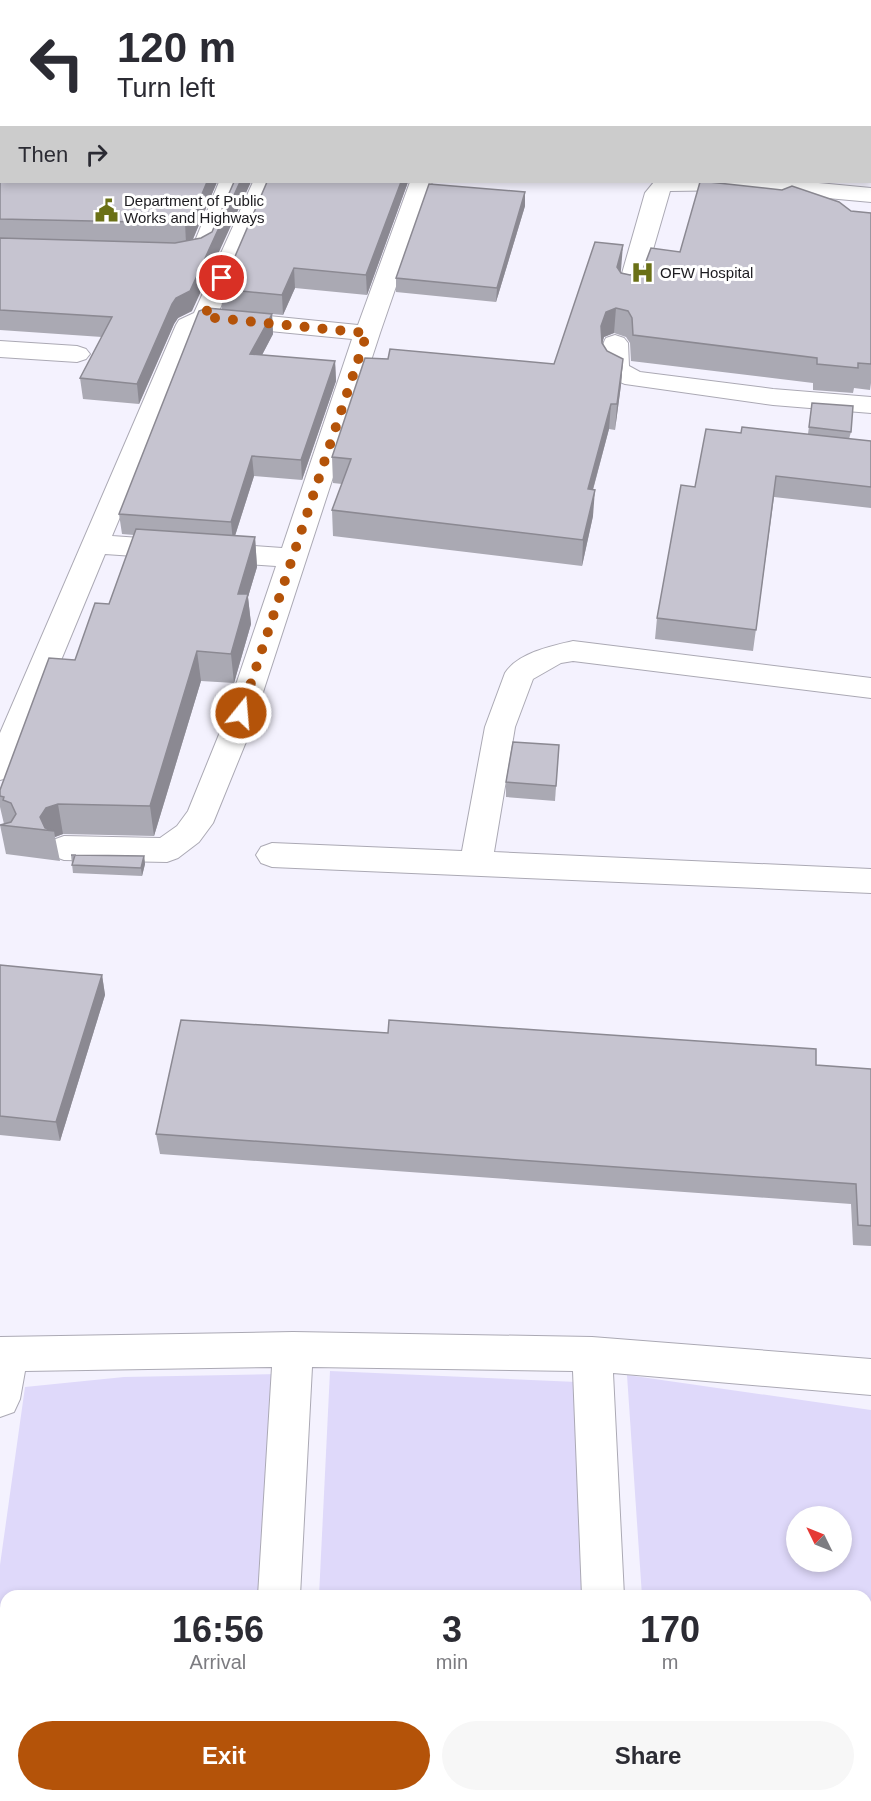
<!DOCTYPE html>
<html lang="en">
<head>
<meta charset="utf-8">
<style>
  :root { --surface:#fff; --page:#f7f7f7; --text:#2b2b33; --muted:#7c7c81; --accent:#b45309 }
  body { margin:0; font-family:Arial,sans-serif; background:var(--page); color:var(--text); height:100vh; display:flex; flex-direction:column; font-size:22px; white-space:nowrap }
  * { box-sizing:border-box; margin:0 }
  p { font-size:20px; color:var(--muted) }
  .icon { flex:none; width:33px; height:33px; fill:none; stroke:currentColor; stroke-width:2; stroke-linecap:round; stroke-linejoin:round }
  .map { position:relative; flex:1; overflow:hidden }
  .panel { position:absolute; left:0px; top:1590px; width:872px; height:212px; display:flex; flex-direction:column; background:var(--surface); border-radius:18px 18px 0 0; box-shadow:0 3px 9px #0003 }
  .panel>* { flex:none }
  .banner { position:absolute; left:0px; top:0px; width:872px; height:183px; box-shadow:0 3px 9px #0003; background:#fff; color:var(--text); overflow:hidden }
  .needle { width:39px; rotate:313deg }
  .fabs { position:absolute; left:786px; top:1506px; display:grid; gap:12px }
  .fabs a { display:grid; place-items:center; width:66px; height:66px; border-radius:50%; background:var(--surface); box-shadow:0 3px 9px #0003; font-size:30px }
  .pin { position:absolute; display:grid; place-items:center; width:51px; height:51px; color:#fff; margin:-26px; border:3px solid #fff; border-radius:50%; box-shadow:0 2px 6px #0007 }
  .me { position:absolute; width:66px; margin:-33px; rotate:17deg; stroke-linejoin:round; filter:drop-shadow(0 0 4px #0008) }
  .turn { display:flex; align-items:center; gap:21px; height:126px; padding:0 18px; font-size:27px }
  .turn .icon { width:78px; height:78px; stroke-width:2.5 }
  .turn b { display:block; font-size:42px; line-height:51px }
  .then { display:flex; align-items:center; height:57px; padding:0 18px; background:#0003; gap:12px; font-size:22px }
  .eta { display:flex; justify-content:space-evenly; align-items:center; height:102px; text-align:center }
  .eta b { font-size:36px; font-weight:700; line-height:42px }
  .action { display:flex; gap:12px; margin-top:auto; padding:12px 18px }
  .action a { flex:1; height:69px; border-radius:36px; background:var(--accent); color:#fff; font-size:24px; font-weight:700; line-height:69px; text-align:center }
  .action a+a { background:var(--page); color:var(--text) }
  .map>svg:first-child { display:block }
  .green { fill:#dfd9fa; fill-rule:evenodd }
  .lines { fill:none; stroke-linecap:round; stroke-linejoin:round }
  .minor-casing { stroke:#aba9b4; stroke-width:2 }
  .highway-casing { stroke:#d2d2d2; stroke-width:2 }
  .minor { fill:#fff; fill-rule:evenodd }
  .highway { fill:#ae9af2; fill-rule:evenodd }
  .wall { fill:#aaa9b3; fill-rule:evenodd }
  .shaded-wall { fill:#8b8992 }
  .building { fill:#c6c4d0; stroke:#8b8992; stroke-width:1.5 }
  .route { stroke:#b45309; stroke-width:10; stroke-dasharray:0 18 }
  .labels { text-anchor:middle; stroke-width:6; stroke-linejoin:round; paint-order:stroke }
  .far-poi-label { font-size:15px; fill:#1d1c20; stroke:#fff; text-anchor:start }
</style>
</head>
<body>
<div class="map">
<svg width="871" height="1801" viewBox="0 0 871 1801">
  <rect width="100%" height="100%" fill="#f4f2fe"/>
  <!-- green -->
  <g class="green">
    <path d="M330 1371 577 1382 584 1596H319Z"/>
    <path d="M280 1374 265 1596H6V1796H251L250 1801H0V1565L25 1387 124 1377Z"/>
    <path d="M627 1375 871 1410V1801H656L655 1796H866V1596H642ZM842 1516V1562H796V1516Z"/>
    <path d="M310 1796H591V1801H309Z"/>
  </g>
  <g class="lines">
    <defs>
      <g id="minor">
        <rect x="231" y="0" width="20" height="2"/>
        <path d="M381 0H401L380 2Z"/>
        <rect x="810" y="0" width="20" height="2"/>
        <path d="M219 182H241C227 218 220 272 168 259L164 254 168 249 195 241Z"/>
        <path d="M253 182H275L219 311 358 325 410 182H432L380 333 250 732 213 823 199 842 178 858 167 862 64 860 53 856 48 848 53 840 64 836 160 838 177 826 188 811 220 732 276 566 105 554 16 769 11 777 0 780V733L176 325 179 320 194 313ZM208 325 352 339 282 548 112 536 199 329Z"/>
        <path d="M654 182H808L871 188V202L741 190 670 191 641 291 638 296 629 298 620 296 617 291 645 193Z"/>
        <path d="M615 335 624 338 628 343 629 366 640 372 773 389 871 397V413L773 405 625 384C620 382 612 379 607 375 599 369 601 345 606 338Z"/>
        <path d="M0 341 77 346 86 349 90 354 86 359 77 362 0 357Z"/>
        <path d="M573 641 871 678V698L573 661 561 663 533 679 515 727 494 852 871 869V893L272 867 261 863 256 855 261 847 272 843 462 851 485 727 505 673C518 653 551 646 573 641Z"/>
        <path d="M293 1332 592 1337 871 1359V1395L613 1373 624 1596H582L573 1371 312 1367 300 1596H258L272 1367 25 1371 20 1399 14 1412 0 1417V1337Z"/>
        <path d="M245 1796H291L290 1801H244Z"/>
        <rect x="590" y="1796" width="46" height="5"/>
      </g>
      <g id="highway">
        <rect x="0" y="42" width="2" height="12"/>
        <rect x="870" y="60" width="1" height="12"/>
      </g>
    </defs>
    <!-- minor casing -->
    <use href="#minor" class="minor-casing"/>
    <!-- highway casing -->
    <use href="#highway" class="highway-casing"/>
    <!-- minor -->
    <use href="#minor" class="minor"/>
    <!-- highway -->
    <use href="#highway" class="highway"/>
  </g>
  <!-- wall -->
  <g class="wall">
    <path d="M0 94 217 182 193 239 192 311 178 318 174 324 139 404 83 399 80 378 102 337 0 330ZM103 241 179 243H175Z"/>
    <path d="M408 182 367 295 295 288 283 315 272 314 273 334 262 355 335 361 336 381 302 480 254 476 235 536 255 537 257 567 248 597 251 624 234 683 201 681 154 836 63 834 55 837 60 861 6 854 0 825 4 824 0 807V790L75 660 109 604 134 535 122 534 119 514 222 309 221 289Z"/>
    <path d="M525 192V206L496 302 396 292V278Z"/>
    <path d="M851 211 871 213V383L870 390 854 388 853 393 813 390V383L631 361 630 343 626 337 614 333 604 337 602 343 607 351 623 359 621 385 615 430 609 429 593 490V516L582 566 333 536 332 510 342 484 333 483 332 457 388 359 554 364 620 272 621 273 630 275 642 272 680 252Z"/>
    <path d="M812 403 851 432 849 439 871 441V508L774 497 753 651 655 639 657 618 695 487 741 433 808 434Z"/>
    <path d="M559 745 555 801 506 797V782Z"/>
    <path d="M71 855 144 856 145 864 142 876 73 873Z"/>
    <path d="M0 965 102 975 105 995 60 1141 0 1135Z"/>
    <path d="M816 1065 871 1069V1246L853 1245 851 1204 160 1154 156 1134Z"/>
  </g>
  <!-- shaded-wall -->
  <g class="shaded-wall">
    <path d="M207 182H217L193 239 186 243 185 223Z"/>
    <path d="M240 182H251L192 311 178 318 174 324 139 404 137 384 172 304Z"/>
    <path d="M401 182H408L367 295 366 275Z"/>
    <path d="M525 192V206L496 302 497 288Z"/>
    <path d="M623 245 621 270 615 292 617 267Z"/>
    <path d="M294 268 295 288 283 315 282 295Z"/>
    <path d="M616 308 614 333 604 337 600 351 601 326 606 312Z"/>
    <path d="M272 314 273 334 252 374 250 354Z"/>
    <path d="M623 359 621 385 615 430 617 404Z"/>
    <path d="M335 361 336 381 302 480 301 460Z"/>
    <path d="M611 404 609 429 586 515 588 489Z"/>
    <path d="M252 456 254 476 233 542 231 522Z"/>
    <path d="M595 490 593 516 582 566 583 540Z"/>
    <path d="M255 537 257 567 248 597 251 624 234 683 231 654 238 594Z"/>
    <path d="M197 651 201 681 154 836 150 806Z"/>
    <path d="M58 804 63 834 55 837 54 831 43 830 40 817 46 808Z"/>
    <path d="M144 856 145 864 142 876 141 868Z"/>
    <path d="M102 975 105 995 60 1141 56 1122Z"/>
  </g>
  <!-- building -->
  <g class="building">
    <path d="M0 94H2V182H207L191 220 185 223 0 219V129H1Z"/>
    <path d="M234 182H240L190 291 176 298 172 304 137 384 80 378 112 317 0 310V238L175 243 201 238 212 232Z"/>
    <path d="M267 182H401L366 275 294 268 282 295 221 289Z"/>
    <path d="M700 182H709L782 190 792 186 839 202 851 211 871 213V364L858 363V368L817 364V358L633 335 632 318 628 311 616 308 606 312 601 326 602 343 607 351 623 359 617 404H611L588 489 595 490 583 540 332 510 351 459 332 457 365 358 388 359 390 349 554 364 595 242 623 245 617 267 621 273 630 275 642 272 651 248 680 252Z"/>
    <path d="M429 184 525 192 497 288 396 278Z"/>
    <path d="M207 308 272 314 250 354 335 361 301 460 252 456 231 522 119 514 199 311Z"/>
    <path d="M812 403 853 406 851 432 809 427Z"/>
    <path d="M742 427 871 441V487L776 476 756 630 657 618 681 485 695 487 706 429 741 433Z"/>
    <path d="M136 529 255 537 238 594H248L231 654 197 651 150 806 58 804 46 808 40 817 45 828 54 831 0 825 11 822 16 814 11 803 3 800 4 797 0 796V790L49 658 75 660 95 603 109 604Z"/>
    <path d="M513 742 559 745 556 786 506 782Z"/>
    <path d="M71 855 144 856 141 868 72 865 75 855Z"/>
    <path d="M0 965 102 975 56 1122 0 1116Z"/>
    <path d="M181 1020 388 1033 389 1020 816 1049V1065L871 1069V1226L858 1225 856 1184 156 1134Z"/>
  </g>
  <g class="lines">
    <!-- route -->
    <path class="route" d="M222 278 204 317 367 333 241 713"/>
  </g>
  <!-- icons -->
  <defs>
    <symbol id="civic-bare" viewBox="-9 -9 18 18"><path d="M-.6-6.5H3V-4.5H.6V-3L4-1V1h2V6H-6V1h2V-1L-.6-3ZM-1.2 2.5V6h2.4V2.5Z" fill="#6a7016" stroke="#fff" stroke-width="2.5" paint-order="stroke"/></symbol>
    <symbol id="hospital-bare" viewBox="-9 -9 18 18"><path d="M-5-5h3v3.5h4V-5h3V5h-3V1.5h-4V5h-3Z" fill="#6a7016" stroke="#fff" stroke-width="2.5" paint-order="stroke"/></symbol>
  </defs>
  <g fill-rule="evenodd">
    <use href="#civic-bare" x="90" y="194" width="33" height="33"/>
    <use href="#hospital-bare" x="626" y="256" width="33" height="33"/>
  </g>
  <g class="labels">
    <!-- far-poi labels -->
    <g class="far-poi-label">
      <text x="124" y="206">Department of Public<tspan x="124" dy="17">Works and Highways</tspan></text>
      <text x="660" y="278">OFW Hospital</text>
    </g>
  </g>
</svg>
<div class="fabs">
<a><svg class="needle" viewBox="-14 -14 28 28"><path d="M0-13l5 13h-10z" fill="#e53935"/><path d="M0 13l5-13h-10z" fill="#7c7c81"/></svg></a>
</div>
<div class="pin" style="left:222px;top:278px;background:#d93025"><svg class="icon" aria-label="arrive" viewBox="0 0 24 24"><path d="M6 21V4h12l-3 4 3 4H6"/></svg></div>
<svg class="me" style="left:241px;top:713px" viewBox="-20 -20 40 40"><circle r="17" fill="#b45309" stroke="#fff" stroke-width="3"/><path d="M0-11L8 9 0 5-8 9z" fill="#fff"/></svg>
<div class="banner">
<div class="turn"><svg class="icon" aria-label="left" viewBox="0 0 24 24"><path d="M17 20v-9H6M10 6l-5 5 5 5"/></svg><div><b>120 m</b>Turn left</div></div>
<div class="then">Then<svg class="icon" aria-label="right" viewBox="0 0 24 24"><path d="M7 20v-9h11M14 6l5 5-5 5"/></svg></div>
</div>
<section class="panel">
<div class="eta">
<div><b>16:56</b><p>Arrival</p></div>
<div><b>3</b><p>min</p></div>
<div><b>170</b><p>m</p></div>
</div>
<div class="action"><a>Exit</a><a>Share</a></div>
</section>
</div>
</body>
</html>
